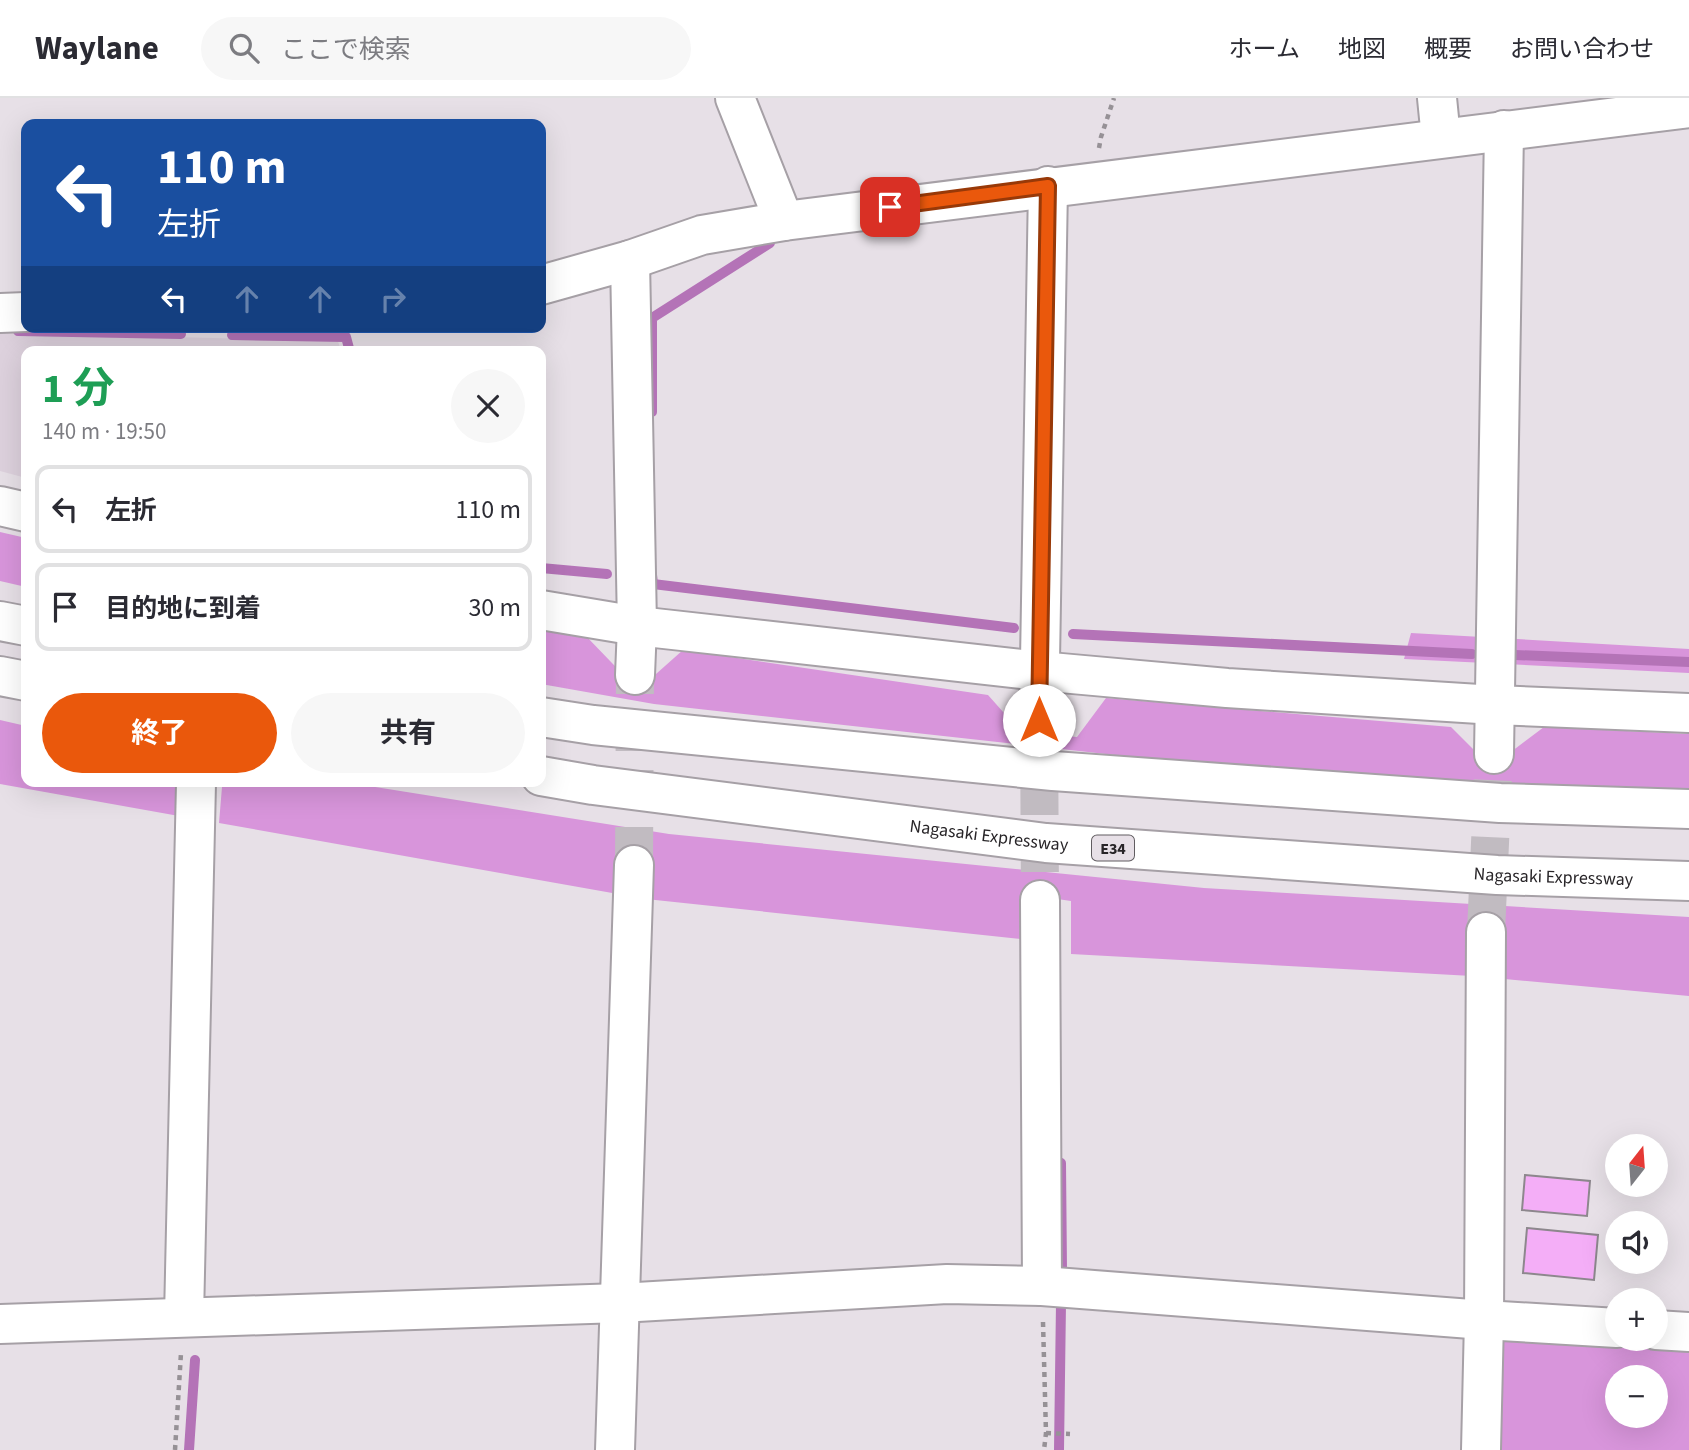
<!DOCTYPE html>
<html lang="ja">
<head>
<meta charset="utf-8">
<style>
  :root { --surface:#fff; --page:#f7f7f7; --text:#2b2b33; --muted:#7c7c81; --line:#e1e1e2; --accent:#ea580c }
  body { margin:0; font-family:"Source Sans 3","Noto Sans JP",sans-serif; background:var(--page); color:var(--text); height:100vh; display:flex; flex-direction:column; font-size:26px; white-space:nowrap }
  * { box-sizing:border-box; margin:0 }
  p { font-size:23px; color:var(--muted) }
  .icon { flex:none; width:38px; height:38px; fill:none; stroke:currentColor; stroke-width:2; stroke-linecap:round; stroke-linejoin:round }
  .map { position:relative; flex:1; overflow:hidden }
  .side { position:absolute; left:21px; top:248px; width:525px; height:441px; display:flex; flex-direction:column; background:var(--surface); border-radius:14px; box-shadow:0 7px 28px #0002 }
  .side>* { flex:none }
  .hud { position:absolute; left:21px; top:21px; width:525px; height:214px; border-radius:14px; box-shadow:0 7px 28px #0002; background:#1a4fa0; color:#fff; overflow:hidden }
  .needle { width:46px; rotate:17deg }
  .controls { position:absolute; left:1605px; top:1036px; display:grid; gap:14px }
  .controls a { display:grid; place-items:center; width:63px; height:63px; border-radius:50%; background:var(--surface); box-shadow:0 7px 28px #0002; font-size:35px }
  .pin { position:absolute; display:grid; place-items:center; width:60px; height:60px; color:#fff; margin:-30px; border-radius:14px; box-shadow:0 4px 10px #0006 }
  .me { position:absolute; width:77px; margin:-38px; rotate:0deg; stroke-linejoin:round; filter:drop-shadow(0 0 5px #0008) }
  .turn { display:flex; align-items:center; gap:24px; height:147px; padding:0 21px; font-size:32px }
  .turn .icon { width:91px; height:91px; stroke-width:2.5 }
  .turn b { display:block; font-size:49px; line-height:60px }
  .lanes { display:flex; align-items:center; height:66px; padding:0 21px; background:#0003; justify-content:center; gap:35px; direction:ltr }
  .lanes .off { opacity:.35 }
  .round { display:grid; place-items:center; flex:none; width:74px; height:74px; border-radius:37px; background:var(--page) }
  .head { display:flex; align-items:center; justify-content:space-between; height:119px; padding:0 21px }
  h1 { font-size:42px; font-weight:700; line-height:52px; color:#1e9e55 }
  .primary-button { display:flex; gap:14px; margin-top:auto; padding:14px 21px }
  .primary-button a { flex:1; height:80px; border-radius:42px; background:var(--accent); color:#fff; font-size:28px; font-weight:700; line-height:80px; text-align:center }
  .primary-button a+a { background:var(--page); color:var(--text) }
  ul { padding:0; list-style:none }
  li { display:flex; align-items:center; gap:21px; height:88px; margin:0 14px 10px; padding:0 7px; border:4px solid var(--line); border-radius:14px }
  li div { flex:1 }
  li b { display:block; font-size:26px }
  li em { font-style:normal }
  header { display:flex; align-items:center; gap:42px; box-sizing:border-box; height:98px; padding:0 35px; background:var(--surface); border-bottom:2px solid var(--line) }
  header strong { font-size:33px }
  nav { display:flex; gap:38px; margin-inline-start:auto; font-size:24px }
  .search { width:490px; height:63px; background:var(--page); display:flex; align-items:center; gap:18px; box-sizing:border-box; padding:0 24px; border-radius:38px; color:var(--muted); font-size:26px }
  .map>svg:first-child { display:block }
  .built { fill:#ddd1dd }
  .green { fill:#d895db; fill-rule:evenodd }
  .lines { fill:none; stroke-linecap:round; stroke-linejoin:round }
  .stream { stroke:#b473b7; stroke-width:10 }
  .building { fill:#f4aef7; stroke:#8d878d; stroke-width:2 }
  .minor-tunnel { stroke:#c1bbc1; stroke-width:38; stroke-dasharray:38 19; stroke-linecap:butt }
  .minor-casing { stroke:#a6a0a6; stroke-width:42 }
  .highway-casing { stroke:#a6a0a6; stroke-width:42 }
  .path { stroke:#969196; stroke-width:4.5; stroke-dasharray:5 5; stroke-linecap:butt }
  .minor { stroke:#fff; stroke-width:38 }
  .highway { stroke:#fff; stroke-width:38 }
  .route-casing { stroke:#983908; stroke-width:18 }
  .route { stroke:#ea580c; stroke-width:12 }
  .labels { text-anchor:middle; stroke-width:6; stroke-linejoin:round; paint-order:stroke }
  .shield { fill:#e7e0e7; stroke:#615d61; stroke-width:2 }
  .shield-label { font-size:16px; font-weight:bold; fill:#282528 }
  .street-label { font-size:18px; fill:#282528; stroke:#e7e0e7 }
</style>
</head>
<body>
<header>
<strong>Waylane</strong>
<div class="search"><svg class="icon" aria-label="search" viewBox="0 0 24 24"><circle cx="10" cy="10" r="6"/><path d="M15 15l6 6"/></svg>ここで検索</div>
<nav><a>ホーム</a><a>地図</a><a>概要</a><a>お問い合わせ</a></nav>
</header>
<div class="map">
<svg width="1689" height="1352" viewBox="0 0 1689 1352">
  <rect width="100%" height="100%" fill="#e7e0e7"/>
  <!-- built -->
  <path class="built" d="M0 235 338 243 341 254H26V380L0 373Z"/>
  <!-- green -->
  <g class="green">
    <path d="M0 434 26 440V489L0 483Z"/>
    <path d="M541 531 585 537 638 592 683 552 988 597 1021 634 1077 639 1106 600 1451 629 1491 669 1544 629 1689 636V695L1223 669 654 606 541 586Z"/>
    <path d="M1411 535 1689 551V575L1404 561Z"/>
    <path d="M0 622 26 628V684H184L179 718 0 686Z"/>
    <path d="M202 684H344L669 736 1204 790 1689 819V898L1472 878 1071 856V803L1030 797V842L646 801 219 725 222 689Z"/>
    <path d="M1504 1236 1689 1252V1352H1494ZM1617 1279H1656V1318H1617Z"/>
  </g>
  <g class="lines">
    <!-- stream -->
    <g class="stream">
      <path d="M18 233 181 236"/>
      <path d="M232 237 346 239 350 254"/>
      <path d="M652 314V220L770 145"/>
      <path d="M541 470 607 476"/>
      <path d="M652 477 653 486 1014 530"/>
      <path d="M1073 536 1472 556"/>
      <path d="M1515 557 1689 564"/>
      <path d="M1061 1065 1062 1172"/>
      <path d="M189 1352 195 1262"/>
      <path d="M1059 1352 1061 1205"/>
    </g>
  </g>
  <!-- building -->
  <g class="building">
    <path d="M1525 1077 1590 1083 1587 1118 1522 1112Z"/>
    <path d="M1527 1130 1598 1137 1594 1182 1523 1175Z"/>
  </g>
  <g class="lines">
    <!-- minor-tunnel -->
    <g class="minor-tunnel">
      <path d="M1039 622 1040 802"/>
      <path d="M634 767 635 577"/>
      <path d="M1486 834 1494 656"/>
    </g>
    <defs>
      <g id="minor">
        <path d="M735 0 784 123"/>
        <path d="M1437 0 1441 40"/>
        <path d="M630 162 637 528 635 577"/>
        <path d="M541 187 630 162 702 137 784 123 1689 10"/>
        <path d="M0 215 26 214"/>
        <path d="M0 408 26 414"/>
        <path d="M541 512 637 528 1039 573 1227 590 1495 607 1689 615"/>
        <path d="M1039 622 1048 88"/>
        <path d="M1494 656 1504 32"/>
        <path d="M1040 802 1042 1188"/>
        <path d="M184 1219 196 685"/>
        <path d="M0 1226 620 1205 947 1186 1042 1188 1484 1222 1617 1230"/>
        <path d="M1656 1232 1689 1234"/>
        <path d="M615 1352 634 767"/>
        <path d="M1481 1352 1484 1222 1486 834"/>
      </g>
      <g id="highway">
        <path d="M0 523 26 528"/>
        <path d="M0 578 26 583"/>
        <path d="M541 619 593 627 1053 673 1500 705 1689 711"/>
        <path id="s1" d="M541 678 593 687 1046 745 1497 777 1689 783"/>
      </g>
    </defs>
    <!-- minor casing -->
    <use href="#minor" class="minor-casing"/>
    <!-- highway casing -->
    <use href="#highway" class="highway-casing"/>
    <!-- path -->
    <g class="path">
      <path d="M1099 50 1101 39 1114 0"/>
      <path d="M1043 1224 1046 1335 1044 1352"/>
      <path d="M1046 1335 1070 1336"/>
      <path d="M175 1352 181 1255"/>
    </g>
    <!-- minor -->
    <use href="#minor" class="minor"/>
    <!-- highway -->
    <use href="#highway" class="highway"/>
  </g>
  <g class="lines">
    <defs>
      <path id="route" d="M890 109 1048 88 1039 622"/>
    </defs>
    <!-- route casing -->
    <use href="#route" class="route-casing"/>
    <!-- route -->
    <use href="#route" class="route"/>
  </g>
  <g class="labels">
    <!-- shield labels -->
    <rect class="shield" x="1092" y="737.5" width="42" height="25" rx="5"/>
    <g class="shield-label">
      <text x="1113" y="756">E34</text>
    </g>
    <!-- street labels -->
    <g class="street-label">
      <text dy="6" stroke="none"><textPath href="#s1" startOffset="452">Nagasaki Expressway</textPath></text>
      <text dy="6" stroke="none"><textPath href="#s1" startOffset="1018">Nagasaki Expressway</textPath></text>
    </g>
  </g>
</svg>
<div class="controls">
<a><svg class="needle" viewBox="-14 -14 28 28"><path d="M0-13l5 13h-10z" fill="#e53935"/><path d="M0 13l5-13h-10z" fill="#7c7c81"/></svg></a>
<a><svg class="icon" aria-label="sound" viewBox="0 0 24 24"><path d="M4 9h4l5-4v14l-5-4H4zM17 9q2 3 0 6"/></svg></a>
<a>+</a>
<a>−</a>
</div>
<div class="pin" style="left:890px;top:109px;background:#d93025"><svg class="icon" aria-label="arrive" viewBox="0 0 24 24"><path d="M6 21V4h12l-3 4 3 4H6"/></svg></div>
<svg class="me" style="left:1039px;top:622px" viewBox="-20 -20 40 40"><circle r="19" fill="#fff"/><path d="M0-13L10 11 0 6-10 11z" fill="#ea580c"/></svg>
<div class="hud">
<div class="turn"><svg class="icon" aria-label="left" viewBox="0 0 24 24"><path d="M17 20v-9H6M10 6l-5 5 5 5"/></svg><div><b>110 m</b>左折</div></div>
<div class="lanes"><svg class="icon" aria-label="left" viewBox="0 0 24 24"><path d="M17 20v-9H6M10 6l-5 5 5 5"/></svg><svg class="icon off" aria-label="ahead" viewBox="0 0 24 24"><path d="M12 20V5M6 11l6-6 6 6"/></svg><svg class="icon off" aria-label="ahead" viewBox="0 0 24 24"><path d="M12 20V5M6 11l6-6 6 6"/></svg><svg class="icon off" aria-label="right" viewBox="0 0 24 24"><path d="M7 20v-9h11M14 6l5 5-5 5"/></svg></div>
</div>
<section class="side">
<div class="head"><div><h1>1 分</h1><p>140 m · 19:50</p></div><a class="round"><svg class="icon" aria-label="close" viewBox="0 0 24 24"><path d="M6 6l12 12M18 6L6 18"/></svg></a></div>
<ul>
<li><svg class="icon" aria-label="left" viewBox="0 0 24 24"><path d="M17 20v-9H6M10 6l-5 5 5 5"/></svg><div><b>左折</b></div><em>110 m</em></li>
<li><svg class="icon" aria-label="arrive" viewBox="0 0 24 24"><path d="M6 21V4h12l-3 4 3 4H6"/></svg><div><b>目的地に到着</b></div><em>30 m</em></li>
</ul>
<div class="primary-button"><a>終了</a><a>共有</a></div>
</section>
</div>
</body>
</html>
